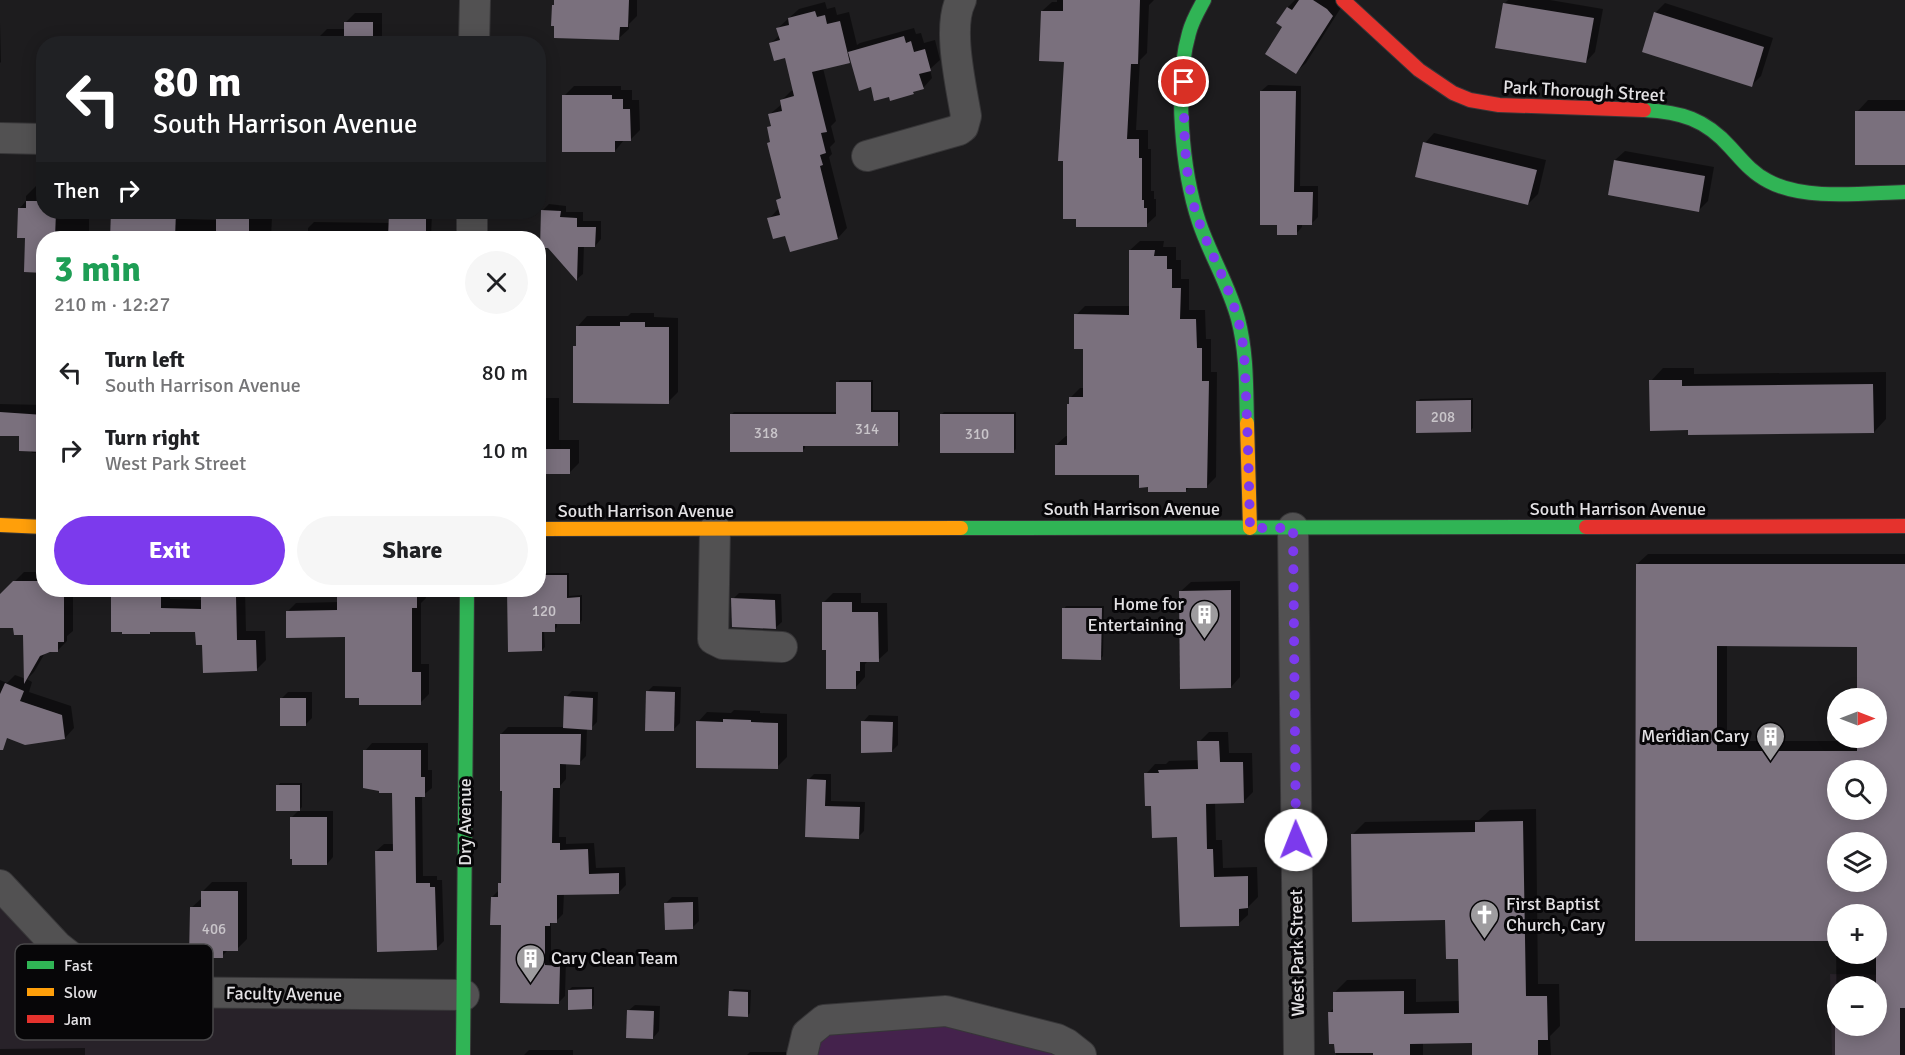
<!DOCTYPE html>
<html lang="en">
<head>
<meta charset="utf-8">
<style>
  :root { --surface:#fff; --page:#f6f6f6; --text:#202124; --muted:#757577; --accent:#7c3aed }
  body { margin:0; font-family:Signika,sans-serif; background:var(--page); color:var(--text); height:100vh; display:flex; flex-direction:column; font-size:22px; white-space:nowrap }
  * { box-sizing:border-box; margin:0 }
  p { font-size:20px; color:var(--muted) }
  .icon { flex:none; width:33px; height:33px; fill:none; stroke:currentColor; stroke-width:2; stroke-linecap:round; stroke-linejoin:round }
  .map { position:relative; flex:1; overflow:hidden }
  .panel { position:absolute; left:36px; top:231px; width:510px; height:366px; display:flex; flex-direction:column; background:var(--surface); border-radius:24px; box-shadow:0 3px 15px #0003 }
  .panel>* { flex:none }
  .hud { position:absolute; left:36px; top:36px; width:510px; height:183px; border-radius:24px; box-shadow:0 3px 15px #0003; background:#202124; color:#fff; overflow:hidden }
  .needle { width:39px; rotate:90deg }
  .controls { position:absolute; left:1827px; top:688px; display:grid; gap:12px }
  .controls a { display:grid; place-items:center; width:60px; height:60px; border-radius:50%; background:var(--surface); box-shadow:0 3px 15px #0003; font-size:30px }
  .pin { position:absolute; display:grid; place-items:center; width:51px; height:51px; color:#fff; margin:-26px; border:3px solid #fff; border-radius:50%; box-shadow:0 2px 6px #0007 }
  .me { position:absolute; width:66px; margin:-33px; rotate:359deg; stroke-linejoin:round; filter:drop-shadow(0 0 4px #0008) }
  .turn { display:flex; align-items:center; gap:21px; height:126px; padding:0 18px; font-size:27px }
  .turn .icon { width:78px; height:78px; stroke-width:2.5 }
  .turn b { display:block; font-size:42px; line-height:51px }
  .then { display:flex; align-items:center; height:57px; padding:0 18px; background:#0003; gap:12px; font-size:22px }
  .round { display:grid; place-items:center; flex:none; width:63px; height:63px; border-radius:32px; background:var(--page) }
  .overview { display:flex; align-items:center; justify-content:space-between; height:102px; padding:0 18px }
  h1 { font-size:36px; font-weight:700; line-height:45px; color:#1e9e55 }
  .action { display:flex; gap:12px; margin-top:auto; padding:12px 18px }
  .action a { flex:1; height:69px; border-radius:36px; background:var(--accent); color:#fff; font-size:24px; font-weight:700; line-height:69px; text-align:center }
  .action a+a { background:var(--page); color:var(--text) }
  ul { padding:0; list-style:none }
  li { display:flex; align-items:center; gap:18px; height:78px; padding:0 18px }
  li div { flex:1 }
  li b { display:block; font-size:22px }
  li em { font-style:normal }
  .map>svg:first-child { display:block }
  .built { fill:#282229; fill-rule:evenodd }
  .green { fill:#44224c }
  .shadow { fill:#0007; fill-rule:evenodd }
  .building { fill:#7a707d; fill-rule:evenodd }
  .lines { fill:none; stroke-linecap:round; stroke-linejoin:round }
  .street-casing { stroke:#373638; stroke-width:32 }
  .fast-casing { stroke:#373638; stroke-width:16 }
  .slow-casing { stroke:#373638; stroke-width:16 }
  .jam-casing { stroke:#373638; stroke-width:16 }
  .street { stroke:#525152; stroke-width:30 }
  .fast { stroke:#30b455; stroke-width:14 }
  .slow { stroke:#ff9f0a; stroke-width:14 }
  .jam { stroke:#e5322d; stroke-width:14 }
  .route { stroke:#7c3aed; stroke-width:10; stroke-dasharray:0 18 }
  .labels { text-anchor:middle; stroke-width:6; stroke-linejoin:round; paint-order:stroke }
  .number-label { font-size:15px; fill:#c9c5ca }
  .street-label { font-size:18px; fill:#e3e1e4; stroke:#070608 }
  .poi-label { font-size:18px; fill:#e3e1e4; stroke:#070608; text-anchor:end }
  .key { fill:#070608; stroke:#49484a; stroke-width:1.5 }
  .key-label { font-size:16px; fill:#e3e1e4 }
</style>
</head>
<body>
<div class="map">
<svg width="1905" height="1055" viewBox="0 0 1905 1055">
  <rect width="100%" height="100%" fill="#1d1c1e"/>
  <!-- built -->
  <g class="built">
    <path d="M0 885 104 983 464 995 463 1055H0Z"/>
    <path d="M1830 974 1905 975V1055H1832ZM1838 987H1876V1026H1838Z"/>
  </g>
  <!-- green -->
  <path class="green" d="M926 1022 1062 1052 1069 1055H809L816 1036Z"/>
  <!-- shadow -->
  <g class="shadow">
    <path d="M555 0H637V16L629 24V29L619 38Z"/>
    <path d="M1057 0H1154L1149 5 1147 53 1140 60 1136 130H1148V149H1151V191H1154V199H1156V216L1146 225 1042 11 1052 2H1057Z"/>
    <path d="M1295 0H1337L1342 6 1306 63 1296 72 1284 26 1278 23 1288 7Z"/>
    <path d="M1508 0H1550L1603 9 1595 52 1586 62 1504 4Z"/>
    <path d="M825 2 827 9 835 7 837 15 849 12 857 45 860 43 914 28 916 34 921 33 924 43 935 40 940 60 930 69 932 78 923 88 916 89 913 93 891 96 872 85 852 59 849 61 823 68 836 121 831 126 835 142 830 147 832 154 829 157 847 228 838 238 787 235 769 219 778 209V200L782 196 768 128 772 124 770 114 782 104 781 101 791 91 794 90 786 57 771 43 780 35 778 28 799 9Z"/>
    <path d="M1665 3 1773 38 1761 76 1751 86 1655 13Z"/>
    <path d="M355 13H382V38H403V44H317V39L327 29H346V22Z"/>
    <path d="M0 22 1 62 0 63Z"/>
    <path d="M219 37H276V44H213Z"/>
    <path d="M148 42H171V44H146Z"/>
    <path d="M1268 85 1301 86 1300 186H1318V217L1312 223H1302V227L1296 234 1261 91Z"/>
    <path d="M574 86H621V90H632V100H639L640 130 630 140H624L615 151 564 96Z"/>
    <path d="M1868 100H1905V163L1857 112Z"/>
    <path d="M1434 133 1546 160 1538 194 1528 204 1425 143Z"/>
    <path d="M1625 151 1714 167 1708 201 1699 210 1615 160Z"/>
    <path d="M36 186H44V212L89 213V238L26 237 19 209 26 201V196Z"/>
    <path d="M549 204 566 206V212H583V221H601V239L595 246 584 245 583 274 577 279 549 247 543 210Z"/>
    <path d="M114 212H184V219L217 220 225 212H257V217H272L271 238H111Z"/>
    <path d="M392 212H432L431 238H308V228L314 222 390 223V214Z"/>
    <path d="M1140 241H1164L1163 247H1176V260H1181V279H1189V310H1205L1206 339H1211V372H1217L1216 477 1206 487H1190L1185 491 1150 486 1141 474 1056 445 1066 436H1069L1070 398 1080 388H1084V347L1076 315 1085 306H1130V250Z"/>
    <path d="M631 313H654V317L678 318V392L668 402 575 347 578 344V326L587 316H628Z"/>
    <path d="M1663 368H1694V374L1886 372V419L1874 432 1690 429 1651 381Z"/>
    <path d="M840 380H873V410H900V442L897 444H805V448L802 451 731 415 734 412H838V383Z"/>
    <path d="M538 398H559V440H579V463L569 473 544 472 538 476Z"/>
    <path d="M1473 398V428L1470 431 1417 402 1420 399Z"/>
    <path d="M0 404 44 405V453H32L21 435 0 434Z"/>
    <path d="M944 412H1016V449L1013 452 941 415Z"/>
    <path d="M1648 554H1905V1055H1837L1836 939H1637V564ZM1727 645H1858V699H1876V738H1858V741H1727ZM1838 771H1876V810H1838ZM1838 843H1876V882H1838ZM1838 915H1876V954H1838ZM1838 987H1876V1026H1838Z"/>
    <path d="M24 572H44V590H73V631L67 636V641L57 651 45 653 34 672 27 679 32 682 29 692 71 706 74 728 65 738 0 733V680L7 683 15 675 26 679 25 633 15 626 0 627V596Z"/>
    <path d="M538 573H569V596L582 595V620L580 623H557V627L554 630H544L545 647 542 650H510L509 590H538Z"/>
    <path d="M1240 581V677L1231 687 1181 591 1191 582Z"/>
    <path d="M113 590H170V599L202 600V597L210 590H245L246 631H265L266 660 256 670 204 643 197 631 152 630 150 633 112 631Z"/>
    <path d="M345 590H426V598L421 603V664H429V694L420 703 346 635 287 612 296 603 339 602 338 596Z"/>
    <path d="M739 593 781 594 782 622 775 628 733 599Z"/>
    <path d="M833 593H861V603H887L888 651 878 660H869L865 664V677L856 687 827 648 823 603Z"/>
    <path d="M1066 606H1104L1103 656 1101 658 1064 609Z"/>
    <path d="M653 686 681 687 680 723 673 730 647 692Z"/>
    <path d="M572 691 598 692 597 722 591 728H587L586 756 579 763H566V779L560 786 559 837H566V844L594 843 596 868 625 867 626 885 619 892 564 893 563 914 556 921 551 922V959H566L565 996 558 1003 503 924 492 897 499 890V884L502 881 503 789 501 734 508 727H564L566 697Z"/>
    <path d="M288 692H312V718L306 724 281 699Z"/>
    <path d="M734 710 760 711V713L787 714V757L777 767 698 722 707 712 731 713Z"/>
    <path d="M869 715 898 716V745L892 751 863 722Z"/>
    <path d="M1209 732H1228L1229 753H1252L1253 792 1243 802H1215L1216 840H1222L1223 868 1257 867 1258 897 1248 907V915L1238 924 1179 835 1153 804 1146 774 1155 764H1166L1169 761 1199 760V742Z"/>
    <path d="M372 743H428V770H432V788L422 796 423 876H437V880H442L444 941 436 949 376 851 384 844H394L393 792 365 751Z"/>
    <path d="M814 774H831V801L865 802 864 831 858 837 807 836 808 780Z"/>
    <path d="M280 783H302V807L299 810 278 786Z"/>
    <path d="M1536 809 1538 984H1559L1560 1026 1550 1036 1551 1055H1474V1041L1423 1042V1055H1336V1042L1330 1012 1334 1008V993L1347 980 1416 979V1002L1460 1001V958L1447 919 1352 835 1365 822 1479 820 1490 810Z"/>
    <path d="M298 811H333V857L327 864 291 818Z"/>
    <path d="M212 882H247V939L237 949H229L222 956 191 908 202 898V892Z"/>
    <path d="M672 897H698L699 921 692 928 666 903Z"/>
    <path d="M572 987H594V1005L591 1008 569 990Z"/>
    <path d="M734 989 751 990 750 1013 747 1016 731 992Z"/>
    <path d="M635 1005 660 1006 659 1031 653 1038 628 1011Z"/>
    <path d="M85 1048V1055H0V1049Z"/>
    <path d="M529 1050H573V1055H524Z"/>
    <path d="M750 1052H786V1055H747Z"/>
  </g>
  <!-- building -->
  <g class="building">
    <path d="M554 0H629L628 27H620L619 40 554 38V26H551L552 5H554Z"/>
    <path d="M1063 0H1140L1138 64H1131L1127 139H1139V158H1142V200H1144V208H1147V227H1076V219H1063V161H1058L1064 62 1039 61 1041 11H1063Z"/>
    <path d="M1299 0H1313L1327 9 1333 16 1296 74 1265 54 1282 27 1276 23 1287 7 1292 10Z"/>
    <path d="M1503 3 1594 18 1586 63 1495 48Z"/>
    <path d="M815 11 817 17 825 15 827 24 840 21 850 63 812 72 827 132 821 133 826 153 820 155 823 165 820 166 838 239 790 252 785 236 773 239 767 218 780 215 776 200 781 198 767 143 770 142 767 127 771 126 768 114 782 111 780 100 794 96 785 58 774 61 769 43 780 40 776 28 789 25 788 18Z"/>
    <path d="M1654 12 1764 47 1752 87 1642 52Z"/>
    <rect x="344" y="22" width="29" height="22"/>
    <path d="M904 36 906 43 911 41 914 52 925 49 931 71 919 74 924 89 913 92 914 94 890 101 889 97 874 101 871 87 859 91 848 52Z"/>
    <path d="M1260 91H1296L1294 192H1313L1312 225H1297V235H1277V225H1260Z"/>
    <path d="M562 95H612V99H623V109H630L631 141H615V152H562Z"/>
    <rect x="1855" y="111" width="50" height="54"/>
    <path d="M1423 142 1537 170 1528 205 1415 177Z"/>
    <path d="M1614 160 1705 176 1699 212 1608 195Z"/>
    <path d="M26 201H44V212H56L55 238H44V273L24 272 25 238H17L18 208H26Z"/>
    <path d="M541 210 561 211 560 217 577 218V227H596L595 247H578L577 281 548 248H540Z"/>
    <path d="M111 212H176L175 238H110Z"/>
    <path d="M403 212H426V238H388L389 213 403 214Z"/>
    <path d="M216 218 249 219V238H216Z"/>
    <path d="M1129 250H1155L1154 256H1167V269H1172V288H1181L1180 319H1196L1197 348H1202V381H1209L1207 488H1186V492H1148V487L1139 488V475H1055V445H1067V404H1069V397H1083V349H1074V314L1129 315Z"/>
    <path d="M620 322H645V327H669V404L573 403V346H576V326H620Z"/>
    <path d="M1649 380H1682V386L1873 384 1874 433 1688 435V430L1650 431Z"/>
    <path d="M836 382H871V412H898V446H803V452H730V414H836Z"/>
    <path d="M1471 400V432L1416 433V401Z"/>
    <path d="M0 412 44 415V452L19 451V436H0Z"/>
    <rect x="940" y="414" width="74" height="39"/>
    <rect x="538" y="449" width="32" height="25"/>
    <path d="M1636 564H1905V1008H1900V1055H1835V1026H1876V915H1838V941H1635ZM1717 646 1857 647V699H1876V738H1857V751H1717ZM1838 771H1876V810H1838ZM1838 843H1876V882H1838Z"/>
    <path d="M538 575H567V598L580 597V624H555V632H542V651L508 652 507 590H538Z"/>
    <path d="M13 581H44V590H64V642H58V652H50L40 656 24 684 23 635H14L13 628H0V594Z"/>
    <path d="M111 590H161V608L201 609V597L236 596 237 640H256L257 671 203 673 202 645H196L195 632H150V634H122V632H111Z"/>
    <path d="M346 590H417V608H412V672H421V705H359V698H345V637L286 638V611L337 610V595H346Z"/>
    <path d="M1231 590V688L1180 689 1179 591Z"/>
    <path d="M731 598 775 600 776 629 732 627Z"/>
    <path d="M822 602H852V612H878L879 662H860V671H856V689H826V650H822Z"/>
    <path d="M1062 608H1102L1101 660 1062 659Z"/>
    <path d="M5 683 24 691 20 701 62 715 65 739 25 745 7 738 3 750H0V694Z"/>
    <path d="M646 691 675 692 674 731H645Z"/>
    <path d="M564 696 593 698 592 730 563 728Z"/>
    <rect x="280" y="698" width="26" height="28"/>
    <path d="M723 719 751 720V722L778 723V769L696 768V721L723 722Z"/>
    <path d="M861 721 893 722 892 752 861 753Z"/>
    <path d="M500 734H581L580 765 560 764V788H553L552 843H560V850L588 849 589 874 619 873V894L557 895V923H550V926H545V965L560 966 559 1004 500 1003 501 925H490L491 897H498V883H501L502 791H500Z"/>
    <path d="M1197 741H1219L1220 762H1243L1244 803 1206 804 1207 849H1213L1214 877 1248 876V908L1239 909V926L1180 927 1177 837 1152 838 1151 806H1145L1144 773H1159L1158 770 1198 769Z"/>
    <path d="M363 750H421V777H425V797H415L416 883H430V887H435L437 950 377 952 375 851H393L392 793H379V791L363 788Z"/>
    <path d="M807 779 826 780 825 806 860 807 859 839 805 837Z"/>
    <rect x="276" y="785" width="24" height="26"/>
    <path d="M290 817H327V865H292V859H290Z"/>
    <path d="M1523 821 1526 996H1547L1548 1040H1538V1055H1472V1043L1410 1044V1055H1373V1053H1335L1334 1044H1329L1328 1012H1333V992L1404 991V1014L1459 1013 1458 959H1446L1445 920 1352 922 1351 834 1475 832V822Z"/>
    <path d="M201 891H238V951H223V958H189L190 907H201Z"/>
    <path d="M693 902V929L665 930 664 903Z"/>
    <path d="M592 989V1009L568 1010V990Z"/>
    <path d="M729 991 748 992V1017L728 1016Z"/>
    <path d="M627 1010 654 1011 653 1039 626 1038Z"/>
  </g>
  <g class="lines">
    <defs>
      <g id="street">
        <path d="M474 44 475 0"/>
        <path d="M0 138 44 139"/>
        <path d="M867 156 959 130 963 127 966 116C961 85 947 27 961 0"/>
        <path d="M472 238V212"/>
        <path d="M1293 528 1299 1055"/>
        <path d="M715 529 713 639 723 644 782 647"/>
        <path d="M0 885 57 946 104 983 115 989 142 992 464 995"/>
        <path d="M802 1055 807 1034 824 1020 946 1011 1057 1039 1067 1044 1081 1055"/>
      </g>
      <g id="fast">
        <path d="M1204 0C1198 11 1192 21 1189 33 1174 85 1182 171 1199 222 1210 255 1229 285 1238 319 1247 353 1246 389 1247 423"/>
        <path d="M1644 110C1681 112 1705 119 1730 147 1742 160 1752 173 1768 181 1805 201 1864 193 1905 192"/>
        <path d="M961 528 1586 527"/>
        <path d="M463 1055 467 590"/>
      </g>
      <g id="slow">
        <path d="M1247 423 1250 528"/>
        <path d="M0 525 44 527"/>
        <path d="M538 529 961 528"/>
      </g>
      <g id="jam">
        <path d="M1343 0 1419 70 1453 93 1470 100 1499 105 1644 110"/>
        <path d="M1586 527 1905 526"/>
      </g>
    </defs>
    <!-- street casing -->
    <use href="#street" class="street-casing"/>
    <!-- fast casing -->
    <use href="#fast" class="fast-casing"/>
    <!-- slow casing -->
    <use href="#slow" class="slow-casing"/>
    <!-- jam casing -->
    <use href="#jam" class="jam-casing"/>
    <!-- street -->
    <use href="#street" class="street"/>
    <!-- fast -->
    <use href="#fast" class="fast"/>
    <!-- slow -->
    <use href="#slow" class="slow"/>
    <!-- jam -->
    <use href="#jam" class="jam"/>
  </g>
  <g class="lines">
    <!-- route -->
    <path class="route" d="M1184 82C1184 129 1183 177 1199 222 1212 257 1232 291 1240 328 1245 350 1245 373 1246 396 1248 440 1249 484 1250 528H1293L1296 840"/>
  </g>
  <!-- icons -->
  <defs>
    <symbol id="building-pin" viewBox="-11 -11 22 30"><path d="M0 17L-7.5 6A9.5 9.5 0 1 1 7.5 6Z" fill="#9e9c9f" stroke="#070608"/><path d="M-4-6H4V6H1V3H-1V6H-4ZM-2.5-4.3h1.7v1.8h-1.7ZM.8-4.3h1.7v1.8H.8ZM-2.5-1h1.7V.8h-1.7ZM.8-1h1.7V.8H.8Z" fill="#fff"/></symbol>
    <symbol id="church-pin" viewBox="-11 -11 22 30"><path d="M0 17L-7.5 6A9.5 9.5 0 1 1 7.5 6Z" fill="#9e9c9f" stroke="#070608"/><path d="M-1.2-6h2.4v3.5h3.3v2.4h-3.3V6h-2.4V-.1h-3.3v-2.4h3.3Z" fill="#fff"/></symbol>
  </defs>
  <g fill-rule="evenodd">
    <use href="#building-pin" x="1188" y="598" width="33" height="45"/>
    <use href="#building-pin" x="1754" y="720" width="33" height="45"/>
    <use href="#church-pin" x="1468" y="898" width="33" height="45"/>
    <use href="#building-pin" x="514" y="942" width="33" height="45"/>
  </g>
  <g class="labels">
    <!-- number labels -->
    <g class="number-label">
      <text x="1443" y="422">208</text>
      <text x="867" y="434">314</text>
      <text x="766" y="438">318</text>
      <text x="977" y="439">310</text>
      <text x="544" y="616">120</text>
      <text x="214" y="934">406</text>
    </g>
    <!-- street labels -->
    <g class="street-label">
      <text transform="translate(1584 91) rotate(3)" y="6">Park Thorough Street</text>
      <text x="1132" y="515">South Harrison Avenue</text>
      <text x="1618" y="515">South Harrison Avenue</text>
      <text x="646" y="517">South Harrison Avenue</text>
      <text transform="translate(465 822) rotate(-90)" y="6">Dry Avenue</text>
      <text transform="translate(1297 953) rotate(-91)" y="6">West Park Street</text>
      <text transform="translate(284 994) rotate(1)" y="6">Faculty Avenue</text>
    </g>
    <!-- poi labels -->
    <g class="poi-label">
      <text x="1184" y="610">Home for<tspan x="1184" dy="21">Entertaining</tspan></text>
      <text x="1749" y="742">Meridian Cary</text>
      <text x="1506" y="910" text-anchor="start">First Baptist<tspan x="1506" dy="21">Church, Cary</tspan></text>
      <text x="551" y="964" text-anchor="start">Cary Clean Team</text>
    </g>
  </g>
  <!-- legend -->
  <rect x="15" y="944" width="198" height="96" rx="9" class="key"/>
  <rect x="27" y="961" width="27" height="8" fill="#30b455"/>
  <rect x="27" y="988" width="27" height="8" fill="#ff9f0a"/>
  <rect x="27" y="1015" width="27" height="8" fill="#e5322d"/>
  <g class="key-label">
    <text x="64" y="971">Fast</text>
    <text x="64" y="998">Slow</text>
    <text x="64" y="1025">Jam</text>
  </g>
</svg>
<div class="controls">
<a><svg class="needle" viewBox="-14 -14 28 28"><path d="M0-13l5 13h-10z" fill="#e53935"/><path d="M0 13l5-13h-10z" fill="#757577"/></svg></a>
<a><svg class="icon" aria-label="search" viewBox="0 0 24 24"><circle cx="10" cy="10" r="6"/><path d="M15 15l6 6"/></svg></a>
<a><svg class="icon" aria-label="layers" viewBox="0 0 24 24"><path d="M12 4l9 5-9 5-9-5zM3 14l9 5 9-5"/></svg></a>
<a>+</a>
<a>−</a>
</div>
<div class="pin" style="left:1184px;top:82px;background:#d93025"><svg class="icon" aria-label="arrive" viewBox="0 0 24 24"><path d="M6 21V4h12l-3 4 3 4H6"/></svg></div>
<svg class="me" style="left:1296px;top:840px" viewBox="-20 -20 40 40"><circle r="19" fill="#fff"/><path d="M0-13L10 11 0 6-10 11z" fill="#7c3aed"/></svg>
<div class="hud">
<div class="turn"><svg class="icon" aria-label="left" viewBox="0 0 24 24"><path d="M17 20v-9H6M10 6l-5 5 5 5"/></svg><div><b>80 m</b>South Harrison Avenue</div></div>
<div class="then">Then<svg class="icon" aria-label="right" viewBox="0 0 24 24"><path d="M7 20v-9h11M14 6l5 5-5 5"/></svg></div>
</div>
<section class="panel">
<div class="overview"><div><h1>3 min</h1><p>210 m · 12:27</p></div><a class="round"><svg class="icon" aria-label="close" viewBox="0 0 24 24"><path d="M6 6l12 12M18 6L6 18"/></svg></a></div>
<ul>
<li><svg class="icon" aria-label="left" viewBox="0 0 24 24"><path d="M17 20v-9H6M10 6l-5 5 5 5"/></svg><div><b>Turn left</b><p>South Harrison Avenue</p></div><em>80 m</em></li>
<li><svg class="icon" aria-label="right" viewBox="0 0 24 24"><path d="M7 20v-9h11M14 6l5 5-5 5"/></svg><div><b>Turn right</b><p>West Park Street</p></div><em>10 m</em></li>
</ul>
<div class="action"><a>Exit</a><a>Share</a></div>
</section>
</div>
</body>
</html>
